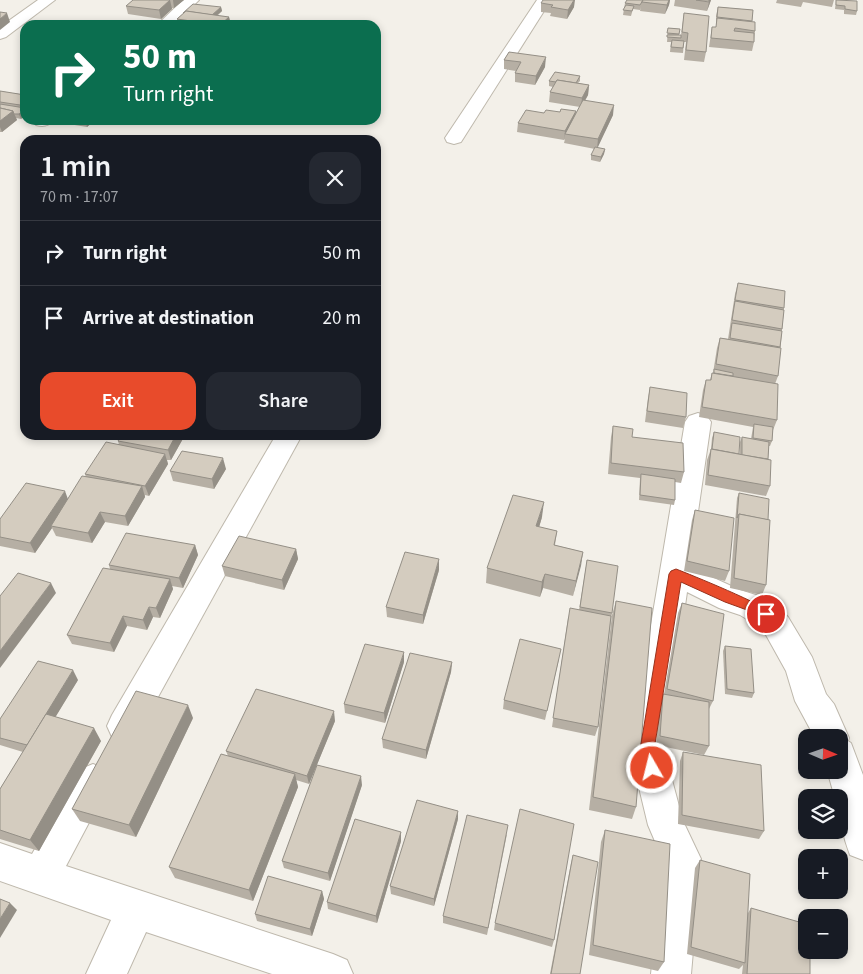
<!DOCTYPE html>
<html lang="en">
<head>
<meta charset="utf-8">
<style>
  :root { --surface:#171b24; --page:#242831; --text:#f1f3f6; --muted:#9ea1a6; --line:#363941; --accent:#e84b2b }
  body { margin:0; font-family:"Source Sans 3",sans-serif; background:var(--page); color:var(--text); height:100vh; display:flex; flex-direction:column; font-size:19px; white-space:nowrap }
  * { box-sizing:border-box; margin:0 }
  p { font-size:16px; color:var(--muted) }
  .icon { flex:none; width:28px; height:28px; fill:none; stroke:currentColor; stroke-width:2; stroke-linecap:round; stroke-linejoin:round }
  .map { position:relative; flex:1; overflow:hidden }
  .panel { position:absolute; left:20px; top:135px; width:361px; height:305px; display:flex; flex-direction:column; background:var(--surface); border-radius:15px; box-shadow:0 2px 8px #0003 }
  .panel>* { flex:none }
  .guide { position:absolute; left:20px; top:20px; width:361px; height:105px; border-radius:15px; box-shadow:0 2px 8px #0003; background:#0b6e4f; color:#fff; overflow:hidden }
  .needle { width:32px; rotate:92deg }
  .controls { position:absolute; left:798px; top:729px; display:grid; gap:10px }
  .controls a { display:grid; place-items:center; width:50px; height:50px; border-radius:10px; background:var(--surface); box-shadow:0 2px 8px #0003; font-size:25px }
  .pin { position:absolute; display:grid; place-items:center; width:42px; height:42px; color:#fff; margin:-21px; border:2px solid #fff; border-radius:50%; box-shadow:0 1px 5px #0007 }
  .me { position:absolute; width:55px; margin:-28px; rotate:352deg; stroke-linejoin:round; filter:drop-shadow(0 0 4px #0008) }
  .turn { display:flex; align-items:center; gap:18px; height:105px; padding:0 20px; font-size:22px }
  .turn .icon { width:65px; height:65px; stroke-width:2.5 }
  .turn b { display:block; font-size:35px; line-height:42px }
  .round { display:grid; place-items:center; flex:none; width:52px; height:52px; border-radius:15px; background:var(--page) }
  .summary { display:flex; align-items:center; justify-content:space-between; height:85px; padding:0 20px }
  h1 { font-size:30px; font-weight:600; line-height:38px }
  .primary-button { display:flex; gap:10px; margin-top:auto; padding:10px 20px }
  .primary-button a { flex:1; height:58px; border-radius:15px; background:var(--accent); color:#fff; font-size:20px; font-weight:600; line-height:58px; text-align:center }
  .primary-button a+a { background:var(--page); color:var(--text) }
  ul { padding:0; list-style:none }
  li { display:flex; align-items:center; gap:15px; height:65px; padding:0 20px; border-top:1px solid var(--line) }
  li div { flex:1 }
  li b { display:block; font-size:19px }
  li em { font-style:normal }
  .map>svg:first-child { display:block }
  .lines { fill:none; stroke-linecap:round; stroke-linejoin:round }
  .minor-casing { stroke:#beb8ac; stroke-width:2 }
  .minor { fill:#fff; fill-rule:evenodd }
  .wall { fill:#b6afa4 }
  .shaded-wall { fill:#948f86 }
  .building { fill:#d4ccbf; stroke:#948f86 }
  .route { fill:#e84b2b; stroke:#97311c }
</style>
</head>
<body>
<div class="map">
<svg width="863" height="974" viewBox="0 0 863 974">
  <rect width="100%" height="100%" fill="#f3f0e9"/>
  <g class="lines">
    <defs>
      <g id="minor">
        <path d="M38 0H55L6 37 0 39V27Z"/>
        <path d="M183 0H199L174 25H157Z"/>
        <path d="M537 0H551L461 142 454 144 447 142 445 138Z"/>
        <path d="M34 120H53C49 126 43 127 36 125Z"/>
        <path d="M698 413 707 416 711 422 690 567 740 590 762 597 777 606 788 617 812 657 826 694 834 704 849 738 848 741 851 743 863 775V860L850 855C843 837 839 816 839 798H835L827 770H839V738H815L795 701 786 671 766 635 755 624 740 615 719 608 687 592 664 750 683 821 701 859 691 974H651L663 860 648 825 630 750 685 422 689 416Z"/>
        <path d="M276 435H302L136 737 124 741 112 737 107 726 112 715Z"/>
        <path d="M93 764 105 769 111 781 66 866 333 954 347 960 353 974H272L146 932 127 974H86L111 920 0 881V843L32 854 81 769Z"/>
      </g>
    </defs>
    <!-- minor casing -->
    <use href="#minor" class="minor-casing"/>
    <!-- minor -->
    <use href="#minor" class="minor"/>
  </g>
  <!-- wall -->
  <g class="wall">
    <path d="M133 0H184L174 8H172V9L161 19 128 14 126 6Z"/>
    <path d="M627 0H670L669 5 665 14 640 11 641 7 640 10 633 9 631 16 623 15 625 3Z"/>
    <path d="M675 0H711L707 11 674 6Z"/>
    <path d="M777 0H834L832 7 803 2 801 7 776 3Z"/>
    <path d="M836 0 857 11 856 15 844 14V10L835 9Z"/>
    <path d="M541 3 574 7 567 19 550 16 551 13 541 12Z"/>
    <path d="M221 7 222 11 217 16 229 17 231 25H178L177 19 183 14V13Z"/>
    <path d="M718 7 753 10 752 22 755 31 754 42 752 51 709 47 712 27H716V16Z"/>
    <path d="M684 13 706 52 704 62 684 60 686 42H684L683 53 670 52 671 42H667L668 28 680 29 679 35H681Z"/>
    <path d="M509 52 545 67 535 85 515 82V73L516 71 504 69V60Z"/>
    <path d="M580 76V81L578 83 589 85 588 95 585 101 613 115 597 148 605 149 604 154 600 162 591 160V155L595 149 564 143 565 139 564 140 517 132 518 123 544 113 576 111 575 115 580 107 549 102 550 92 553 87 549 86V81Z"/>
    <path d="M0 91 25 95V107L24 108 21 119 16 118 17 120 2 132H0Z"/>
    <path d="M56 120H95L87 127 56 122Z"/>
    <path d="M738 283 784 308 778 376 775 384 777 420 773 430 772 441 770 446H769L768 459 770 486 766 496 705 485 707 460 711 449 712 438 714 432 740 454V442L742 437 751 439 753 427 699 417 703 390 706 380H710L712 373H713L717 348 720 338 728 339 735 294Z"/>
    <path d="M650 387 686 417 683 428 645 422 648 398Z"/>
    <path d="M613 426 632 437 684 472 681 483 675 482V500L674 505 639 500 640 478 608 474 611 437Z"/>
    <path d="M185 435 171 460H167L168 464 149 496 145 495V497L128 526 105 522 92 543 56 536 52 528 35 553 0 546V519L68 499 86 477 85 474 119 445 118 441Z"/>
    <path d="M226 469 214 489 173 481 170 471Z"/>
    <path d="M739 493 768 520 766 585 762 595 730 588 737 498Z"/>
    <path d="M695 510 729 571 725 581 684 571 692 520Z"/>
    <path d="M542 517 539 527 557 531 555 545 583 552 573 596 543 588 540 597 486 583 487 568Z"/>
    <path d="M195 545 198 555 183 588 172 586 173 589 160 618 153 617 147 630 127 626 114 652 72 644 67 635 110 569 109 565Z"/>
    <path d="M296 549 298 559 284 590 225 576 222 566Z"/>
    <path d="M587 560 612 613 598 727 595 736 552 727 568 618 579 610Z"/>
    <path d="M439 570 423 624 387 617 386 607Z"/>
    <path d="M616 601 636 807 632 819 589 810 612 615Z"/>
    <path d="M682 603 713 701 709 709V746L704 755 656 745 659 703 663 694H664L678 613Z"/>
    <path d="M725 646 754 693 752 698 725 694 723 651Z"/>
    <path d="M559 659 545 720 503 709 504 700Z"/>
    <path d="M404 662 385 723 345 713 344 704Z"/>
    <path d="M452 662 451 672 426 759 383 748 382 739Z"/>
    <path d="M78 680 55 717 101 741 39 851 0 839V789L23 752 0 745V719Z"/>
    <path d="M193 718 136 837 80 821 72 809Z"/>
    <path d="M335 721 309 784 296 780 298 787 253 901 175 878 169 867 228 756 226 751Z"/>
    <path d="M683 752 764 831 759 839 678 824 680 761Z"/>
    <path d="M362 785 330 881 284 868 282 861Z"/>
    <path d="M458 819 434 906 391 894 390 886Z"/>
    <path d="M605 830 664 962 658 971 589 955 601 842Z"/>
    <path d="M401 832V841L377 923 328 909 327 902Z"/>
    <path d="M507 834 487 935 443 923V916Z"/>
    <path d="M573 855 580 974H550L571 863Z"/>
    <path d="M700 860 748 913 751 908 810 974H742L743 965 739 969 687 954 695 868Z"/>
    <path d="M322 891 324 899 312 936 257 921 255 914Z"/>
    <path d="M495 923 554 940 552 947 494 930Z"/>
  </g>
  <!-- shaded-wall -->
  <g class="shaded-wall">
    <path d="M170 0 172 9 161 19 159 10Z"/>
    <path d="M173 0H184L174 8Z"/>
    <path d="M574 0H575L574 7 567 19 568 10Z"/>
    <path d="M669 0H670L669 5 665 14 667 5Z"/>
    <path d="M709 0H711L707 11 709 2Z"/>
    <path d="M221 7 222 11 210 21V17Z"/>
    <path d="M7 13 10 22 0 30V19Z"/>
    <path d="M229 17 231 25H220Z"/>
    <path d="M546 57 545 67 535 85 536 76Z"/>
    <path d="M589 85 588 95 581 107 582 98Z"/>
    <path d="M25 101V107L21 110 20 105Z"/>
    <path d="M614 105 613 115 597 149 598 139Z"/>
    <path d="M25 110V116L21 119 19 114Z"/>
    <path d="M13 111 17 120 2 132 0 127V121Z"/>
    <path d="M576 111 575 121 565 134 564 140 565 131Z"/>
    <path d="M88 120H95L87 127 86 122Z"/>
    <path d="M605 149 604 154 600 162 601 157Z"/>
    <path d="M176 435H185L171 460 168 450Z"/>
    <path d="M165 454 168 464 149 496 145 486Z"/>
    <path d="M223 458 226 469 214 489 212 479Z"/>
    <path d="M142 486 145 497 128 526 125 516Z"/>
    <path d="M65 491 69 502 51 526 52 528 35 553 30 543Z"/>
    <path d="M544 502 542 517 535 541 536 526Z"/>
    <path d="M100 512 105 522 92 543 88 533Z"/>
    <path d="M195 545 198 555 183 588 179 578Z"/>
    <path d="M296 549 298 559 284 590 282 580Z"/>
    <path d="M583 552 581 566 573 596 576 581Z"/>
    <path d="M439 559V570L423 624V615Z"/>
    <path d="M545 574 543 588 540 597 542 582Z"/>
    <path d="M170 579 173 589 160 618 156 608Z"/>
    <path d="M51 583 56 593 0 668V651Z"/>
    <path d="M149 607 153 617 147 630 143 620Z"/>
    <path d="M123 616 127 626 114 652 110 643Z"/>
    <path d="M404 652V662L385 723 384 713Z"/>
    <path d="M452 662 451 672 426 759V750Z"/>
    <path d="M73 670 78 680 33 754 27 745Z"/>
    <path d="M188 705 193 718 136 837 129 825Z"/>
    <path d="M334 711 335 721 309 784 307 776Z"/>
    <path d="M94 728 101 741 39 851 30 840Z"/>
    <path d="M295 774 298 787 253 901 249 890Z"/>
    <path d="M361 776 362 785 330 881 328 873Z"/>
    <path d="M458 811V819L434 906V899Z"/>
    <path d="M401 832V841L377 923 376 916Z"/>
    <path d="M322 891 324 899 312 936 310 929Z"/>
    <path d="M10 903 17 910 0 938V919Z"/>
  </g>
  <!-- building -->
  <g class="building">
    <path d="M133 0H170L159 10 126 6Z"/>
    <path d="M543 0H574L568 10 551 7 553 5 541 3Z"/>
    <path d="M627 0H643L640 5 625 3Z"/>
    <path d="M643 0H669L667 5 642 2Z"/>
    <path d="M696 0H709V2Z"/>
    <path d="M836 0 857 1V11L845 9V6L836 5Z"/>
    <path d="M193 4 221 7 212 15 186 11 184 13H183Z"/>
    <path d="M626 5 634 6 632 11 623 10Z"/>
    <path d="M718 7 753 10 752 21 717 17Z"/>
    <path d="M186 11 229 17 220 25H202L205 23 177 19Z"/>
    <path d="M0 12 7 13 0 19Z"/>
    <path d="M684 13 709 16 706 52 686 50 688 33 682 32Z"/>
    <path d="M717 18 755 22V31L735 28 734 31 754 33V42L711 38 712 27H716Z"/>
    <path d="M668 28 680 29 679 34 667 33Z"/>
    <path d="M667 35H681V38L667 37Z"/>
    <path d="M672 40 684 41 683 48 671 47Z"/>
    <path d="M509 52 546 57 536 76 515 73 521 62 504 60Z"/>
    <path d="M555 72 580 76 576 83 557 80 556 82 549 81Z"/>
    <path d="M557 80 589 85 582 98 550 92Z"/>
    <path d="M0 91 25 95V101L20 105 0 102Z"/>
    <path d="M583 100 614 105 598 139 565 134Z"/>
    <path d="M0 104 25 108V110L19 114H14L13 111 0 108Z"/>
    <path d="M0 108 13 111 0 121Z"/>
    <path d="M561 109 576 111 565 131 518 123 526 110 544 113 546 110 560 112Z"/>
    <path d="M75 120H88L86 122Z"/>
    <path d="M595 147 605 149 601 157 591 155Z"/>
    <path d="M738 283 785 291 784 308 735 300Z"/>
    <path d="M735 301 784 310 782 329 732 320Z"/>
    <path d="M732 323 782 331 780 347 730 338Z"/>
    <path d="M720 338 781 348 778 376 716 364Z"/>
    <path d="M714 369 733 373V376L714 373Z"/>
    <path d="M712 373 778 384 777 420 702 407 706 380H711Z"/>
    <path d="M650 387 687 393 686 417 647 411Z"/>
    <path d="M754 424 773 427 772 441 753 438Z"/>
    <path d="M613 426 633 429 632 437 683 443 684 472 611 463Z"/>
    <path d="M714 432 740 437 739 454 712 449Z"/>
    <path d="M122 435H176L168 450 118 441Z"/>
    <path d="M742 437 769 442 768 459 742 455Z"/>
    <path d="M106 442 165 454 145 486 85 474Z"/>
    <path d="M711 449 771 460 770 486 708 475Z"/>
    <path d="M182 451 223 458 212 479 170 471Z"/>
    <path d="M641 474 675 479V500L640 495Z"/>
    <path d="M82 476 142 486 125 516 100 512 88 533 51 526Z"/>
    <path d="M26 483 65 491 30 543 0 537V519Z"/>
    <path d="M739 493 769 499 768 520 739 514 737 518Z"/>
    <path d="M513 495 544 502 536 526 557 531 554 545 583 552 576 581 545 574 542 582 487 568Z"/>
    <path d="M695 510 734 518 729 571 687 561Z"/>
    <path d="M739 514 770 520 766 585 734 578Z"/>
    <path d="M126 533 195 545 179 578 109 565Z"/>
    <path d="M239 536 296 549 282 580 222 566Z"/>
    <path d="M405 552 439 559 423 615 386 607Z"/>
    <path d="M587 560 618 566 612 613 580 607Z"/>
    <path d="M103 568 170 579 156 608 149 607 143 620 123 616 110 643 67 635Z"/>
    <path d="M18 573 51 583 0 651V596Z"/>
    <path d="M616 601 652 608 636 807 593 797Z"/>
    <path d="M682 603 724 614 713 701 667 689Z"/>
    <path d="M570 608 611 616 598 727 553 718Z"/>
    <path d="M520 639 561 649 547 711 504 700Z"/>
    <path d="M365 644 404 652 384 713 344 704Z"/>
    <path d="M725 646 751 649 754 693 727 689Z"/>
    <path d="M410 653 452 662 426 750 382 739Z"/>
    <path d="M38 661 73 670 27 745 0 738V719Z"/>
    <path d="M256 689 334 711 307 776 226 751Z"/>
    <path d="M136 691 188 705 129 825 72 809Z"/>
    <path d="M663 694 709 702V746L660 736Z"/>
    <path d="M46 714 94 728 30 840 0 830V789Z"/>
    <path d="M683 752 761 765 764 831 682 815Z"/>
    <path d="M221 754 295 774 249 890 169 867Z"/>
    <path d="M317 765 361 776 328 873 282 861Z"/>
    <path d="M417 800 458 811 434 899 390 886Z"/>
    <path d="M520 809 574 824 554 940 495 923Z"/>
    <path d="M467 815 508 825 488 928 443 916Z"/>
    <path d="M355 819 401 832 376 916 327 902Z"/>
    <path d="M605 830 670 844 664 962 593 945Z"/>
    <path d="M573 855 598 862 580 974H551Z"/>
    <path d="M700 860 750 874 745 963 691 947Z"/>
    <path d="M268 876 322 891 310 929 255 914Z"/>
    <path d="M0 899 10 903 0 919Z"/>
    <path d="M751 908 806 924V950H810V974H747Z"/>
  </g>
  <!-- route -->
  <path class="route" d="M676 569C689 574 768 606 772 614L770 618 766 620 761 618 747 610 725 602 681 582 654 750 659 768 657 773 652 775 647 773 640 750 669 574 671 571Z"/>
</svg>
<div class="controls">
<a><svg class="needle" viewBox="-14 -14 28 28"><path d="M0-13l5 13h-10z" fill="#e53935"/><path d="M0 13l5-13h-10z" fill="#9ea1a6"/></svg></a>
<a><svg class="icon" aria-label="layers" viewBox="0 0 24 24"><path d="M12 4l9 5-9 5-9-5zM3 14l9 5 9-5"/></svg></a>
<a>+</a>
<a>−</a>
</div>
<div class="pin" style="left:766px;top:614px;background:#d93025"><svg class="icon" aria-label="arrive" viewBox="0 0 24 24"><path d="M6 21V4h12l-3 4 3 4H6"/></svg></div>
<svg class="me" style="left:652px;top:768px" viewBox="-20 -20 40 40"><circle r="17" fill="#e84b2b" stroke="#fff" stroke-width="3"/><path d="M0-11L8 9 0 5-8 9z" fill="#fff"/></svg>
<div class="guide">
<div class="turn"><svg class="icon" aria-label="right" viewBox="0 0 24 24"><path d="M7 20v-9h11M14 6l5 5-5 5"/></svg><div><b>50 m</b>Turn right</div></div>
</div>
<section class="panel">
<div class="summary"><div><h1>1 min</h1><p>70 m · 17:07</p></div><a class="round"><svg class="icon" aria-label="close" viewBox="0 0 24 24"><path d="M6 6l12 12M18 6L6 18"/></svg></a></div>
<ul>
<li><svg class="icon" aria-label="right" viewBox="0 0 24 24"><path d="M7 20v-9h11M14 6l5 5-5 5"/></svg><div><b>Turn right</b></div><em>50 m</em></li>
<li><svg class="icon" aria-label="arrive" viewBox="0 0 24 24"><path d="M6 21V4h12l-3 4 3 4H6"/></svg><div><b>Arrive at destination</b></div><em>20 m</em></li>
</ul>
<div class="primary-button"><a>Exit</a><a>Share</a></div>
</section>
</div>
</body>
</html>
